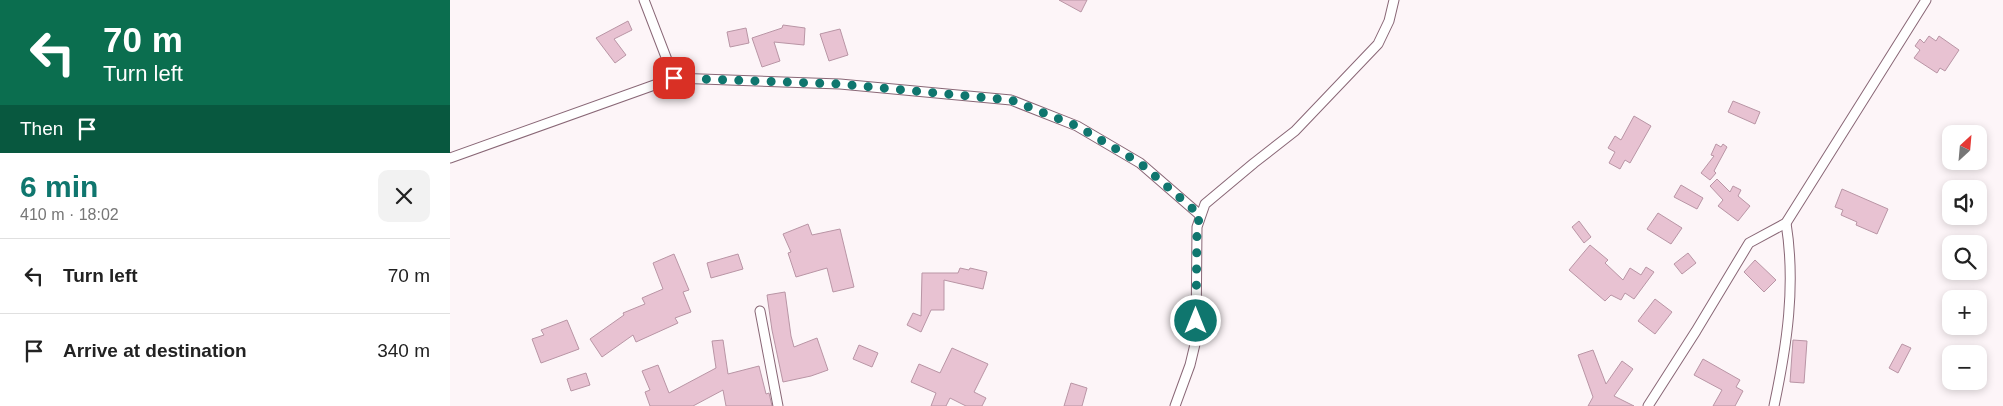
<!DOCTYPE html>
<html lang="en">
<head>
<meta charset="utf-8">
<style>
  :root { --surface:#fff; --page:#f2f2f2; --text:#222; --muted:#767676; --line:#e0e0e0; --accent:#0f766e }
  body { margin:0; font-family:Helvetica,sans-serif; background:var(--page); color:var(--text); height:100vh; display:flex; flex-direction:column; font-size:19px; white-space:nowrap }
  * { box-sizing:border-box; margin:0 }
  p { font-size:16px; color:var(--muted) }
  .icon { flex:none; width:28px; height:28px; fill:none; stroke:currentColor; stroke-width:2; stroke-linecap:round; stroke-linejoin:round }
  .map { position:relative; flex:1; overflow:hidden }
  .drawer { display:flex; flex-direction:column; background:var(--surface); width:450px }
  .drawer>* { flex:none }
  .hud { background:#0b6e4f; color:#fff; overflow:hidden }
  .needle { width:32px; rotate:26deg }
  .tools { position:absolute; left:1492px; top:125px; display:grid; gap:10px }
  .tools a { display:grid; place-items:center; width:45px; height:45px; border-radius:10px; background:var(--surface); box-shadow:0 2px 8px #0003; font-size:25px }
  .pin { position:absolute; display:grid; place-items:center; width:42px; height:42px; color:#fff; margin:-21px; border-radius:10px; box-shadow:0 2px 8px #0006 }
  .me { position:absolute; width:55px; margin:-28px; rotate:0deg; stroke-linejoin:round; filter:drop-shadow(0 0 4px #0008) }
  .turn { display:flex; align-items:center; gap:18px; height:105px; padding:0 20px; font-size:22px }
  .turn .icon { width:65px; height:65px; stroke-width:2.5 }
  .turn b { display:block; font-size:35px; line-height:42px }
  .then { display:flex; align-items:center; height:48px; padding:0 20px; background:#0003; gap:10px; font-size:19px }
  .round { display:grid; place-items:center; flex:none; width:52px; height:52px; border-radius:10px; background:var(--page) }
  .overview { display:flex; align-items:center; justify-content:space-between; height:85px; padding:0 20px }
  h1 { font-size:30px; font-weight:700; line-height:38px; color:var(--accent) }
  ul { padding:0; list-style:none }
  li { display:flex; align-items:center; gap:15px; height:75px; padding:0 20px; border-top:1px solid var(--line) }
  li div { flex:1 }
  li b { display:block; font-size:19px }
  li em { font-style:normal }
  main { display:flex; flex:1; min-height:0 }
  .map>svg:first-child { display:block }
  .building { fill:#e8c2d2; stroke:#b995a5 }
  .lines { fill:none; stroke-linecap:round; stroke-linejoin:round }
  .minor-casing { stroke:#896776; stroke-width:11 }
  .minor { stroke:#fff; stroke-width:9 }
  .route { stroke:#0f766e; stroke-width:9; stroke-dasharray:0 16.2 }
</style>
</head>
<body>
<main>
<section class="drawer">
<div class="hud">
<div class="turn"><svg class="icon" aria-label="left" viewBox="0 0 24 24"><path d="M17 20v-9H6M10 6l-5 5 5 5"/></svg><div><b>70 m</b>Turn left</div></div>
<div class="then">Then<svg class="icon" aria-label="arrive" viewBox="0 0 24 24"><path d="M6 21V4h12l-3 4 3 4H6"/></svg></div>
</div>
<div class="overview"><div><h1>6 min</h1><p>410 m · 18:02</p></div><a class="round"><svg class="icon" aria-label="close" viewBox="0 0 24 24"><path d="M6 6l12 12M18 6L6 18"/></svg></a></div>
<ul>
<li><svg class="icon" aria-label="left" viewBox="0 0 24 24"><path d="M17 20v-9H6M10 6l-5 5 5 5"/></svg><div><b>Turn left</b></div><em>70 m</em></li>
<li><svg class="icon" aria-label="arrive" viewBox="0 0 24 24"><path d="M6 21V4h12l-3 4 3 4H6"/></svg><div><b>Arrive at destination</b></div><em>340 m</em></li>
</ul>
</section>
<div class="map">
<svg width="1553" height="406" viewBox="0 0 1553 406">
  <rect width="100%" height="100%" fill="#fdf5f8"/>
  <!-- building -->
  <g class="building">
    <path d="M609 0H637L631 12Z"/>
    <path d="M178 21 182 30 164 39 176 55 165 63 146 38Z"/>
    <path d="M333 25 355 28 354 45 324 42 330 61 312 67 302 38 332 28Z"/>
    <path d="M296 28 299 43 280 47 277 32Z"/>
    <path d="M390 29 398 55 379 61 370 34Z"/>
    <path d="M1479 36 1486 41 1489 36 1509 50 1495 71 1490 68 1487 73 1464 58 1470 50 1465 46 1470 39 1474 43Z"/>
    <path d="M1283 101 1310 112 1305 124 1278 112Z"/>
    <path d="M1184 116 1201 126 1180 163 1175 160 1170 169 1159 163 1165 152 1158 148 1165 136 1171 140Z"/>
    <path d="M1266 144 1271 147 1273 144 1277 147 1264 171 1266 173 1260 180 1251 173 1264 156 1261 155Z"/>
    <path d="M1267 179 1280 192 1283 186 1291 190 1288 196 1300 206 1288 221 1268 206 1273 200 1260 186Z"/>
    <path d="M1231 185 1253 198 1247 209 1224 197Z"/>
    <path d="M1392 189 1438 209 1427 234 1406 225 1407 222 1391 215 1393 210 1385 207Z"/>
    <path d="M1208 213 1232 228 1221 244 1197 229Z"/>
    <path d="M1129 221 1141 237 1134 243 1122 227Z"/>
    <path d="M358 224 362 235 390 229 404 287 383 292 377 268 346 277 338 253 341 252 333 234Z"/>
    <path d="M1140 245 1158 260 1155 263 1173 280 1180 268 1191 275 1196 267 1204 272 1184 299 1175 293 1171 300 1161 295 1155 301 1119 270Z"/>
    <path d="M1238 253 1246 263 1232 274 1224 264Z"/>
    <path d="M224 254 239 290 233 292 241 312 225 318 228 323 186 342 183 335 152 357 140 339 174 315 173 313 195 304 192 298 213 289 203 263Z"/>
    <path d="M288 254 293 269 261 278 257 263Z"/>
    <path d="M1305 260 1326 280 1314 292 1294 272Z"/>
    <path d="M510 268 519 270 520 268 537 272 533 289 494 280V310H481L471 332 457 325 463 313 471 316 472 273H508Z"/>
    <path d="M335 292 341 336 344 347 367 338 378 370 361 376 333 382 322 330 317 295Z"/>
    <path d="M1205 299 1222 312 1205 334 1188 321Z"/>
    <path d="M117 320 129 349 91 363 82 339 94 335 91 330Z"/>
    <path d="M273 340 278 374 309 366 316 394 319 393 322 406H276L273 390 243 406H200L195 392 200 390 192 371 208 365 219 393 266 368 262 341Z"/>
    <path d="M1343 340 1357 341 1354 383 1340 382Z"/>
    <path d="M1452 344 1461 348 1448 373 1439 368Z"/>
    <path d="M409 345 428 353 422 367 403 359Z"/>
    <path d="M502 348 538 364 524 392 536 398 532 406H516L500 398 496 406H481L486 393 461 382 469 364 490 373Z"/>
    <path d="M1143 350 1156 384 1172 361 1183 369 1164 396 1184 406H1138L1143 397 1128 355Z"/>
    <path d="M1253 359 1290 380 1286 387 1293 391 1285 406H1263L1272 390 1244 375Z"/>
    <path d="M136 373 140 385 121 391 117 379Z"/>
    <path d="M621 383 637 388 632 406H614Z"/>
  </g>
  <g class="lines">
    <defs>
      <g id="minor">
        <path d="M194 0 224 78 390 84 561 100 627 126 690 163 750 215"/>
        <path d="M0 158 224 78"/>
        <path d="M310 311 328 406"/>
        <path d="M725 406 740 365 746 340 747 227 755 204 804 163 845 131 928 44 939 21 944 0"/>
        <path d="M1198 406 1246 331 1299 243 1336 223 1476 0"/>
        <path d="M1324 406C1337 345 1346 285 1336 223"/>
      </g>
    </defs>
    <!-- minor casing -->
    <use href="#minor" class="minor-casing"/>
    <!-- minor -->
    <use href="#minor" class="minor"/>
  </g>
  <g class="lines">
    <!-- route -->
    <path class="route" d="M224 78 390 84 561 100 627 126 690 163 750 215 747 227 746 321"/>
  </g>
</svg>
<div class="tools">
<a><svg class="needle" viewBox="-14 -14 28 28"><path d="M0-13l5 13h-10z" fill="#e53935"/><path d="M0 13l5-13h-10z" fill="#767676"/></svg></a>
<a><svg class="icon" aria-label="sound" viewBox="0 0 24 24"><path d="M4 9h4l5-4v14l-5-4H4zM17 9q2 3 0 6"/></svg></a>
<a><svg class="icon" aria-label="search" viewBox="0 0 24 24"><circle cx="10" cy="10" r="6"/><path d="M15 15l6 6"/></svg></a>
<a>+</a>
<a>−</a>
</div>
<div class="pin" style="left:224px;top:78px;background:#d93025"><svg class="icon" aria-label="arrive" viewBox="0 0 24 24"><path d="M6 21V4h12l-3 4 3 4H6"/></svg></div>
<svg class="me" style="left:746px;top:321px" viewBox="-20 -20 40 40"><circle r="17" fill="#0f766e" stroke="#fff" stroke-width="3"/><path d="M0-11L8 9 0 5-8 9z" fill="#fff"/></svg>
</div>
</main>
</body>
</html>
